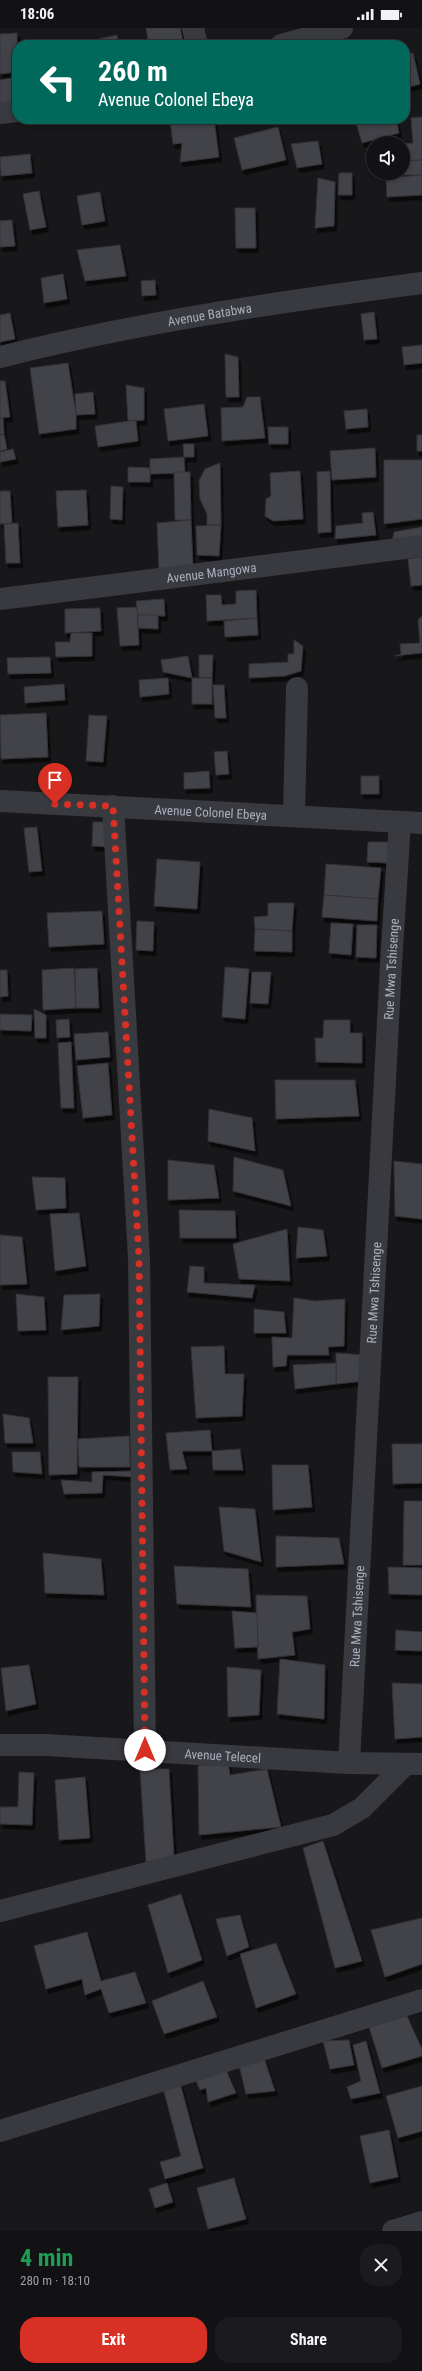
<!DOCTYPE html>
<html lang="en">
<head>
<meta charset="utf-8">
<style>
  :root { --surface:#121214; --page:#1b1b1d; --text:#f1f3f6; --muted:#9c9ea0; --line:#313234; --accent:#d93025 }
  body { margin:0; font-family:"Roboto Condensed",sans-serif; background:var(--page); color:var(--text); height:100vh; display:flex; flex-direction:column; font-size:15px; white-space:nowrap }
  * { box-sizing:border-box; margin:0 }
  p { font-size:13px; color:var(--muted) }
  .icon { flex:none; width:22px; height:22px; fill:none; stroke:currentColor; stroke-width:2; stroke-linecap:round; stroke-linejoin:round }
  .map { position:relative; height:2203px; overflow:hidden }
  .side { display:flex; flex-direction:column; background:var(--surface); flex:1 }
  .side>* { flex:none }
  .top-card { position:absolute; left:12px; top:12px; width:398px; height:84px; border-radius:16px; box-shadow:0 2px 6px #0003,0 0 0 1px var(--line); background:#00695c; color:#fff; overflow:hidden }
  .controls { position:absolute; left:366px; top:108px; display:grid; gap:8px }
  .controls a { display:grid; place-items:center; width:44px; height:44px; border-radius:50%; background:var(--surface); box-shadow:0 2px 6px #0003,0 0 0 1px var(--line); font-size:20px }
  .pin { position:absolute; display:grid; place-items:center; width:34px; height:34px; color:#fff; margin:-41px -17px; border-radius:50% 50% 50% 0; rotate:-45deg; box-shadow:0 0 4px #0007 }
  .pin .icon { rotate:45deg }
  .me { position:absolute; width:44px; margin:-22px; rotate:0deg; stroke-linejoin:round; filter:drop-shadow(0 0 3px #0008) }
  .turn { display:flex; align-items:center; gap:14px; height:84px; padding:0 20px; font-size:18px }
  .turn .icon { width:52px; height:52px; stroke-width:2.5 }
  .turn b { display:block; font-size:28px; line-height:34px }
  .round { display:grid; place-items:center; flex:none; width:42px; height:42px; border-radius:16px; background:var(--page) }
  .headline { display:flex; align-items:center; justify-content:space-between; height:68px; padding:0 20px }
  h1 { font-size:24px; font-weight:700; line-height:30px; color:#1e9e55 }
  .button { display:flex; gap:8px; margin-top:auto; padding:8px 20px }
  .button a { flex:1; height:46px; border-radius:16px; background:var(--accent); color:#fff; font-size:16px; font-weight:700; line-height:46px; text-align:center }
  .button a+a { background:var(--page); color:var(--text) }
  .status { display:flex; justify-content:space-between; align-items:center; height:28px; padding:0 20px; background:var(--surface); direction:ltr }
  .status svg { height:11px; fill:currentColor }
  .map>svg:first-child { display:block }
  .building { fill:#424348; stroke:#323237; filter:url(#shadow) }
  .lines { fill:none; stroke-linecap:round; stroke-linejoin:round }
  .minor { stroke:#393a40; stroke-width:22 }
  .route { stroke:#d93025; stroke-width:7; stroke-dasharray:0 12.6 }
  .labels { text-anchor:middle; stroke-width:3.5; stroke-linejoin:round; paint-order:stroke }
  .street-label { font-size:13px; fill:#a9afbb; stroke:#131316 }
</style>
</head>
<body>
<div class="status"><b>18:06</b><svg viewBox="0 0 49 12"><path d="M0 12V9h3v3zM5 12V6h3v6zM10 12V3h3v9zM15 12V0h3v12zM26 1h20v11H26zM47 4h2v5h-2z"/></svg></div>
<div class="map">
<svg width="422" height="2203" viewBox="0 0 422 2203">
  <defs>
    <filter id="shadow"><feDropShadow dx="2.5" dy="4.5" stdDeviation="0" flood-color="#0009"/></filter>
  </defs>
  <rect width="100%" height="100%" fill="#18181b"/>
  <!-- building -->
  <g class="building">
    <path d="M146 0H180L184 17H149Z"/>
    <path d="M17 5V44L0 46V6Z"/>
    <path d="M117 7 119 17H81L80 15Z"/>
    <path d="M413 25 420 56 405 60V27Z"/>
    <path d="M17 49V73L0 76V52Z"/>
    <path d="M422 89V132L403 133V116L413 115 411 90Z"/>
    <path d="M170 91H214L219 129 180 134 182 115 173 116Z"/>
    <path d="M355 91H396L399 105 362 115Z"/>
    <path d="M278 99 286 132 242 142 234 110Z"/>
    <path d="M318 113 322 136 297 140 291 116Z"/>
    <path d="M30 126 32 145 1 148 0 129Z"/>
    <path d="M422 132V147H395V145H403V133Z"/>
    <path d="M339 145H352V167H338Z"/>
    <path d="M422 147V167L387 169 386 150Z"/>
    <path d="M318 150 335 154 334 198 315 200Z"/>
    <path d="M39 163 46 199 30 202 23 166Z"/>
    <path d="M100 164 105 193 82 197 77 168Z"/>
    <path d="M235 180H255L256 220H236Z"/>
    <path d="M12 192 15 218 0 219V193Z"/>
    <path d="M120 217 126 248 85 253 77 222Z"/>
    <path d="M63 246 67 271 44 275 41 250Z"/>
    <path d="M155 252 156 267 142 268 141 253Z"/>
    <path d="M374 284 377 311 364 312 361 286Z"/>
    <path d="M10 285 15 311 0 314V287Z"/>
    <path d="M422 317V335L404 337 402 319Z"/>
    <path d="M225 326 238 329 239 369H226Z"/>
    <path d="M68 335 76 387V401L39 406 30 340Z"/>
    <path d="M0 353H5L10 389 0 390Z"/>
    <path d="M126 357 144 360V392L128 393Z"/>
    <path d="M93 364 95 386 76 387 75 366Z"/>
    <path d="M247 369H260L265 410 222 413 221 380 243 379Z"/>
    <path d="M204 376 208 408 168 413 164 381Z"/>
    <path d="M367 381 368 399 346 401 344 383Z"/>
    <path d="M0 390H3L4 406 0 407Z"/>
    <path d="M136 392 138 413 98 419 95 398Z"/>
    <path d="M268 399H288V416H269Z"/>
    <path d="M4 406 7 421 0 423V407Z"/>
    <rect x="417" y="407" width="5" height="16"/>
    <path d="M183 416H194V429H184Z"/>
    <path d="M375 420 376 449 332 452 330 423Z"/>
    <path d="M13 421 16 431 0 434V424Z"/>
    <path d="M184 429 185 445 150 446V431Z"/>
    <path d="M384 432H422V491L384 496Z"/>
    <path d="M220 435 221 497H207V486L200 471 199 453 205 441Z"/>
    <path d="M128 439 150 440V454H128Z"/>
    <path d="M300 443 303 491 273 493 265 488 266 471 271 468 270 445Z"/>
    <path d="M330 443 331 504 318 505 317 444Z"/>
    <path d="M174 444H190L191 492H175Z"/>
    <path d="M111 458 123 459 122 492 110 491Z"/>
    <path d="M86 462 88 497 58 499 56 463Z"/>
    <path d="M0 463H10L12 495 0 496Z"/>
    <path d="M373 484 376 507 335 511 336 498 363 495 362 485Z"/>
    <path d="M191 492 193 539 159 542 157 495Z"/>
    <path d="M18 495 20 535H6L4 496Z"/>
    <path d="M221 497 219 528 197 527 196 498Z"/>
    <path d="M422 499V509L392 514 394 504Z"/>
    <path d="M422 529V557L411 558 408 531Z"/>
    <path d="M256 562 257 590 207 593 206 567H221L222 577 236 576V563Z"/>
    <path d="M164 571 165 588 138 587 136 573Z"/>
    <path d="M137 579 139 617 120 618 117 580Z"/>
    <path d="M100 580 101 603 65 605V581Z"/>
    <path d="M138 587H158V601L138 600Z"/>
    <path d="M422 588V625L394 628 401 626 400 616 420 615 418 592Z"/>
    <path d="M257 590 258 607 225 609 224 593Z"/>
    <path d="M71 605H92V628L56 629 55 614H70Z"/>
    <path d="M294 612 303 618 301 643 285 648 249 650V636L288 634V626H294Z"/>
    <path d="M199 627H213L212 650 199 649Z"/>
    <path d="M188 628 192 650 163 644 161 632Z"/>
    <path d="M50 629 51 645 8 646 7 630Z"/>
    <path d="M168 650 169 666 140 669 139 652Z"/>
    <rect x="192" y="650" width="20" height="26"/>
    <path d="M64 656 65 672 25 675 24 659Z"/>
    <path d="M213 657H224L226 690H215Z"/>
    <path d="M46 685 48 729 1 731 0 687Z"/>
    <path d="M89 687 107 688 103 734 86 733Z"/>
    <path d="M227 723 229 746 216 747 214 724Z"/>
    <path d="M209 743 210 760 184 761V745Z"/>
    <rect x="361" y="748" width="18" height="18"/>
    <path d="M93 794H112L111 819 92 818Z"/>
    <path d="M37 799 42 843 29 844 24 800Z"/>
    <path d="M368 814H388V835L367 834Z"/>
    <path d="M157 831 200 834 197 881 154 878Z"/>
    <path d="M326 836 381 840 378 871 324 867Z"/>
    <path d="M324 867 378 871 377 893 322 889Z"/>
    <path d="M268 875H294L292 903 255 901 254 889 268 888Z"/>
    <path d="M102 883 104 916 49 919 47 885Z"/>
    <path d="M137 893 154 894 153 923 136 922Z"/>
    <path d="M331 895 353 896 351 927 329 925Z"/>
    <path d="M357 897H377L376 930 356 929Z"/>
    <path d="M255 901 292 903V924L254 923Z"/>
    <path d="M225 939 249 941 245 991 222 989Z"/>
    <path d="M74 940 76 980 43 982 42 942Z"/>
    <path d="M97 940 99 980H76L75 941Z"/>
    <path d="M0 942H7L8 968 0 969Z"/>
    <path d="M252 944H271L268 976 250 975Z"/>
    <path d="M34 981 46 987V1010H35Z"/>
    <path d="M0 986 32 987 31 1003 0 1002Z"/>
    <path d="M69 991 70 1009 57 1010 56 992Z"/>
    <path d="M324 992H350V1005H362V1035L316 1034 315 1010H323Z"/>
    <path d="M108 1004 110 1029 76 1032 74 1006Z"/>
    <path d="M71 1014 74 1080H61L58 1015Z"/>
    <path d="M108 1035 112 1087 83 1090 77 1038Z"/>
    <path d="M275 1052H355L359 1088 276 1091Z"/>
    <path d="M209 1081 252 1090 255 1123 208 1113Z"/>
    <path d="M234 1129 283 1142 291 1178 233 1163Z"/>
    <path d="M168 1132 214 1137 219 1170 168 1172Z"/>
    <path d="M394 1133 422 1136V1191L395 1188Z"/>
    <path d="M32 1149 65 1150 66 1180 36 1182Z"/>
    <path d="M179 1182 235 1183 236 1210H180Z"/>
    <path d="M79 1185 86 1238 55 1243 50 1186Z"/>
    <path d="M298 1199 323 1202 327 1228 296 1230Z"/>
    <path d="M287 1201 290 1253 239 1251 233 1216Z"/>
    <path d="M0 1207 22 1209 27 1256 0 1257Z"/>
    <path d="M190 1238 204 1239V1255L255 1257 252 1270 187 1264Z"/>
    <path d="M16 1266 44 1269 46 1302 18 1303Z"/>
    <path d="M100 1266 99 1298 61 1302 64 1267Z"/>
    <path d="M294 1270 315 1273 345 1271 344 1318 328 1319 329 1327H287L286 1338 273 1339 272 1309 292 1310Z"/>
    <path d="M254 1281 284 1284 286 1305H254Z"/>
    <path d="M224 1318 225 1346H244L242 1388 196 1390 191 1319Z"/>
    <path d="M336 1325 365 1327 364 1353 336 1356Z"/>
    <path d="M336 1335V1356L295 1361 293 1337Z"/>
    <path d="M48 1349H78L77 1446 49 1447Z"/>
    <path d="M3 1386 29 1390 33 1415H5Z"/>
    <path d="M210 1402 212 1423H182L187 1441 170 1442 166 1405Z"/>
    <path d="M129 1408 130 1439H79L78 1411Z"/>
    <path d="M392 1416H422V1455L393 1456Z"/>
    <path d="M240 1421 243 1442H213L212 1423Z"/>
    <path d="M12 1424H40L42 1446 13 1444Z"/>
    <path d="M272 1437H308L312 1479 273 1482Z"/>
    <path d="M134 1443V1449L103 1447 102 1465 64 1466 61 1452 92 1454V1444Z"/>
    <path d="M404 1473H422V1537H403Z"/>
    <path d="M219 1479 255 1481 261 1534 224 1523Z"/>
    <path d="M276 1508 339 1510 344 1536 276 1539Z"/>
    <path d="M43 1525 101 1531 104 1567 45 1565Z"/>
    <path d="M174 1538 248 1541 251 1579 177 1576Z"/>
    <path d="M388 1539 422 1540V1567L389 1566Z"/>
    <path d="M256 1567 307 1568 310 1601 292 1604 295 1627 258 1631Z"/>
    <path d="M232 1583 257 1585 258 1619 235 1620Z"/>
    <path d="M396 1602 422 1604V1623L395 1622Z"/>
    <path d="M280 1631 325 1637 324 1691 277 1686Z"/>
    <path d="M29 1637 36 1676 6 1683 1 1640Z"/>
    <path d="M227 1639 261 1642 259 1687 228 1689Z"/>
    <path d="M392 1655 422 1656V1709L395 1711Z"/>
    <path d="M228 1735 230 1747 267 1741 281 1799 199 1807 198 1738Z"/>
    <path d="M140 1741H169L174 1830 146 1834Z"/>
    <path d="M19 1744 34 1745 32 1797 0 1796V1779H18Z"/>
    <path d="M85 1749 90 1810 59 1812 55 1752Z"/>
    <path d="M323 1813 362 1933 335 1940 303 1820Z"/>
    <path d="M181 1866 202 1932 168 1945 148 1877Z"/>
    <path d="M240 1887 249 1919 227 1928 216 1891Z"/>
    <path d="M422 1890V1936L385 1949 371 1902Z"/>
    <path d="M87 1904 101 1953 135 1944 146 1975 109 1985 101 1961 85 1967 82 1951 46 1961 34 1918Z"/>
    <path d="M276 1915 296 1966 256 1980 240 1926Z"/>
    <path d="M203 1953 217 1989 164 2006 152 1973Z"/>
    <path d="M407 1988 422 2021V2028L382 2040 369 1999Z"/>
    <path d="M349 2012 354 2037 330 2041 323 2013Z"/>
    <path d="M366 2013 380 2065 351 2071 347 2059 361 2053 353 2017Z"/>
    <path d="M264 2030 275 2063 246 2066 239 2037Z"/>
    <path d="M226 2042 236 2065 208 2074 206 2060 200 2062 196 2053Z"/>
    <path d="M180 2055 203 2140 165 2151 160 2134 181 2128 163 2060Z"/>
    <path d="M422 2058V2103L398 2110 386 2068Z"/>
    <path d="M389 2102 398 2149 370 2155 360 2108Z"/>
    <path d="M234 2150 246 2191 208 2201 197 2160Z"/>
    <path d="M167 2155 173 2174 155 2180 149 2161Z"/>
  </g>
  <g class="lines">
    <!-- minor -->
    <g class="minor">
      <path d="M193 0 197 17"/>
      <path d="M281 17 342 0"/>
      <path d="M0 85 17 83"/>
      <path id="s1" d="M0 329C139 294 280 274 422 255"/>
      <path id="s2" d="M0 571 422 518"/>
      <path id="s3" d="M0 773 422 795"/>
      <path d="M113 778 139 1230 145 1722"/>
      <path d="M294 788 297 660"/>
      <path id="s4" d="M0 1717H46L349 1735 422 1736"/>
      <path id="s5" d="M349 1735 391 937 400 794"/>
      <path d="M0 1883 333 1797 362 1780 406 1736"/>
      <path d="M0 2103 422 1972"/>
      <path d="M393 2203 422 2194"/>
    </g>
  </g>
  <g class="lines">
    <!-- route -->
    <path class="route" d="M55 776 113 778 139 1230 145 1722"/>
  </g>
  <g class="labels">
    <!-- street labels -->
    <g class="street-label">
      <text dy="5" stroke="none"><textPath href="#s1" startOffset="214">Avenue Batabwa</textPath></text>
      <text dy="5" stroke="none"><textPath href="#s2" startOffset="213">Avenue Mangowa</textPath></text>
      <text dy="5" stroke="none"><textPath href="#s3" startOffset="211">Avenue Colonel Ebeya</textPath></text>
      <text dy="5" stroke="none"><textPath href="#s5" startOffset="795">Rue Mwa Tshisenge</textPath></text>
      <text dy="5" stroke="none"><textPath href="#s5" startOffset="471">Rue Mwa Tshisenge</textPath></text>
      <text dy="5" stroke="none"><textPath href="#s5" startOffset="147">Rue Mwa Tshisenge</textPath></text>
      <text dy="5" stroke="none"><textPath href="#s4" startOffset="223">Avenue Telecel</textPath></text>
    </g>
  </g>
</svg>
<div class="controls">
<a><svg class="icon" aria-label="sound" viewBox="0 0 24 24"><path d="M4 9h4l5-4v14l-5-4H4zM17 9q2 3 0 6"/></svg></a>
</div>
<div class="pin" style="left:55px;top:776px;background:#d93025"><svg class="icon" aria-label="arrive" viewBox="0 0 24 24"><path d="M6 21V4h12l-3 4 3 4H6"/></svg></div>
<svg class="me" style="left:145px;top:1722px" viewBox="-20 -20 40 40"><circle r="19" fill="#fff"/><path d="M0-13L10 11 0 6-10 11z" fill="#d93025"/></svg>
<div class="top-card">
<div class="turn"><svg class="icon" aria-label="left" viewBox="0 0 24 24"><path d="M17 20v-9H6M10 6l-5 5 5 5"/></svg><div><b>260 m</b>Avenue Colonel Ebeya</div></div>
</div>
</div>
<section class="side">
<div class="headline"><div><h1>4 min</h1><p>280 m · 18:10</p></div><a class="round"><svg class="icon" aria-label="close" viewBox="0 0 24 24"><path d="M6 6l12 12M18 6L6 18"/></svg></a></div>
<div class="button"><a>Exit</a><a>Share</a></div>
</section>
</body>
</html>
